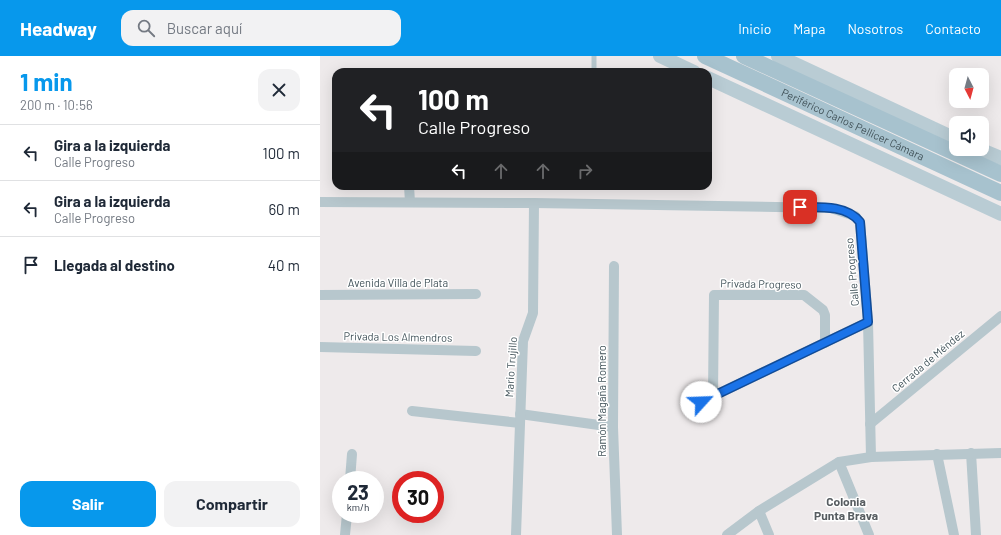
<!DOCTYPE html>
<html lang="es">
<head>
<meta charset="utf-8">
<style>
  :root { --surface:#fff; --page:#f2f2f3; --text:#1f2937; --muted:#747a83; --line:#e0e1e3; --accent:#0798ec }
  body { margin:0; font-family:Barlow,sans-serif; background:var(--page); color:var(--text); height:100vh; display:flex; flex-direction:column; font-size:15px; white-space:nowrap }
  * { box-sizing:border-box; margin:0 }
  p { font-size:13px; color:var(--muted) }
  .icon { flex:none; width:22px; height:22px; fill:none; stroke:currentColor; stroke-width:2; stroke-linecap:round; stroke-linejoin:round }
  .map { position:relative; flex:1; overflow:hidden }
  .panel { display:flex; flex-direction:column; background:var(--surface); width:320px }
  .panel>* { flex:none }
  .banner { position:absolute; left:12px; top:12px; width:380px; height:122px; border-radius:12px; box-shadow:0 4px 16px #0002; background:#202124; color:#fff; overflow:hidden }
  .needle { width:26px; rotate:174deg }
  .tools { position:absolute; left:629px; top:12px; display:grid; gap:8px }
  .tools a { display:grid; place-items:center; width:40px; height:40px; border-radius:8px; background:var(--surface); box-shadow:0 4px 16px #0002; font-size:20px }
  .speed { position:absolute; left:12px; top:415px; display:flex; gap:8px; font-size:20px; font-weight:700; text-align:center }
  .speed>* { display:grid; place-content:center; width:52px; height:52px; border-radius:50%; background:var(--surface); box-shadow:0 4px 16px #0002; line-height:1 }
  .speed small { font-size:10px; font-weight:400 }
  .speed .limit { border:6px solid #d22; background:#fff; color:#111 }
  .pin { position:absolute; display:grid; place-items:center; width:34px; height:34px; color:#fff; margin:-17px; border-radius:8px; box-shadow:0 2px 6px #0006 }
  .me { position:absolute; width:44px; margin:-22px; rotate:65deg; stroke-linejoin:round; filter:drop-shadow(0 0 3px #0008) }
  .turn { display:flex; align-items:center; gap:14px; height:84px; padding:0 20px; font-size:18px }
  .turn .icon { width:52px; height:52px; stroke-width:2.5 }
  .turn b { display:block; font-size:28px; line-height:34px }
  .lanes { display:flex; align-items:center; height:38px; padding:0 20px; background:#0003; justify-content:center; gap:20px; direction:ltr }
  .lanes .off { opacity:.35 }
  .round { display:grid; place-items:center; flex:none; width:42px; height:42px; border-radius:12px; background:var(--page) }
  .summary { display:flex; align-items:center; justify-content:space-between; height:68px; padding:0 20px }
  h1 { font-size:24px; font-weight:700; line-height:30px; color:var(--accent) }
  .cta { display:flex; gap:8px; margin-top:auto; padding:8px 20px }
  .cta a { flex:1; height:46px; border-radius:12px; background:var(--accent); color:#fff; font-size:16px; font-weight:700; line-height:46px; text-align:center }
  .cta a+a { background:var(--page); color:var(--text) }
  ul { padding:0; list-style:none }
  li { display:flex; align-items:center; gap:12px; height:56px; padding:0 20px; border-top:1px solid var(--line) }
  li div { flex:1 }
  li b { display:block; font-size:15px }
  li em { font-style:normal }
  header { display:flex; align-items:center; gap:24px; box-sizing:border-box; height:56px; padding:0 20px; background:var(--accent); color:#fff }
  header strong { font-size:19px }
  nav { display:flex; gap:22px; margin-inline-start:auto; font-size:14px }
  .search { width:280px; height:36px; background:var(--page); display:flex; align-items:center; gap:10px; box-sizing:border-box; padding:0 14px; border-radius:12px; color:var(--muted); font-size:15px }
  main { display:flex; flex:1; min-height:0 }
  .map>svg:first-child { display:block }
  .lines { fill:none; stroke-linecap:round; stroke-linejoin:round }
  .lane { stroke:#b7c7cd; stroke-width:5 }
  .street { stroke:#b7c7cd; stroke-width:10 }
  .secondary { stroke:#b9ccd4; stroke-width:14 }
  .primary { stroke:#a7c2ce; stroke-width:16 }
  .route-casing { stroke:#114b97; stroke-width:10 }
  .route { stroke:#1a73e8; stroke-width:7 }
  .labels { text-anchor:middle; stroke-width:3; stroke-linejoin:round; paint-order:stroke }
  .street-label { font-size:11px; fill:#42535a; stroke:#fff }
  .neighbourhood-label { font-size:12px; font-weight:bold; fill:#575d61; stroke:#fff }
</style>
</head>
<body>
<header>
<strong>Headway</strong>
<div class="search"><svg class="icon" aria-label="search" viewBox="0 0 24 24"><circle cx="10" cy="10" r="6"/><path d="M15 15l6 6"/></svg>Buscar aquí</div>
<nav><a>Inicio</a><a>Mapa</a><a>Nosotros</a><a>Contacto</a></nav>
</header>
<main>
<section class="panel">
<div class="summary"><div><h1>1 min</h1><p>200 m · 10:56</p></div><a class="round"><svg class="icon" aria-label="close" viewBox="0 0 24 24"><path d="M6 6l12 12M18 6L6 18"/></svg></a></div>
<ul>
<li><svg class="icon" aria-label="left" viewBox="0 0 24 24"><path d="M17 20v-9H6M10 6l-5 5 5 5"/></svg><div><b>Gira a la izquierda</b><p>Calle Progreso</p></div><em>100 m</em></li>
<li><svg class="icon" aria-label="left" viewBox="0 0 24 24"><path d="M17 20v-9H6M10 6l-5 5 5 5"/></svg><div><b>Gira a la izquierda</b><p>Calle Progreso</p></div><em>60 m</em></li>
<li><svg class="icon" aria-label="arrive" viewBox="0 0 24 24"><path d="M6 21V4h12l-3 4 3 4H6"/></svg><div><b>Llegada al destino</b></div><em>40 m</em></li>
</ul>
<div class="cta"><a>Salir</a><a>Compartir</a></div>
</section>
<div class="map">
<svg width="681" height="479" viewBox="0 0 681 479">
  <rect width="100%" height="100%" fill="#eeeaeb"/>
  <g class="lines">
    <!-- lane -->
    <path class="lane" d="M274 16V0"/>
    <!-- street -->
    <g class="street">
      <path d="M89 130 90 146"/>
      <path d="M0 146 214 147 511 152 535 160 540 166 548 266 551 401"/>
      <path d="M294 210 293 371 297 479"/>
      <path d="M0 239 156 238"/>
      <path d="M0 291 156 295"/>
      <path d="M393 340 394 239H484L503 254 505 259V287"/>
      <path d="M381 346 548 266"/>
      <path d="M92 355 200 367"/>
      <path d="M200 358 293 371"/>
      <path d="M550 368 681 260"/>
      <path d="M651 397 656 479"/>
      <path d="M617 398 634 479"/>
      <path d="M519 406 549 479"/>
      <path d="M30 424 32 398"/>
      <path d="M439 455 449 479"/>
      <path d="M25 479 27 458"/>
      <path d="M196 479 203 285 213 257 214 147"/>
      <path d="M407 479 439 455 519 406 551 401 681 397"/>
    </g>
    <!-- secondary -->
    <g class="secondary">
      <path d="M340 0 374 16"/>
      <path d="M458 0 636 83"/>
      <path d="M388 22 681 158"/>
      <path d="M659 93 681 102"/>
    </g>
    <!-- primary -->
    <g class="primary">
      <path id="s1" d="M385 0 681 137"/>
      <path d="M424 0 681 118"/>
    </g>
  </g>
  <g class="lines">
    <defs>
      <path id="route" d="M381 346 548 266 540 166C527 149 500 151 480 151"/>
    </defs>
    <!-- route casing -->
    <use href="#route" class="route-casing"/>
    <!-- route -->
    <use href="#route" class="route"/>
  </g>
  <g class="labels">
    <!-- street labels -->
    <g class="street-label">
      <text dy="4" stroke="none"><textPath href="#s1" startOffset="163">Periférico Carlos Pellicer Cámara</textPath></text>
      <text transform="translate(532 216) rotate(-95)" y="4">Calle Progreso</text>
      <text x="78" y="231">Avenida Villa de Plata</text>
      <text transform="translate(441 228) rotate(1)" y="4">Privada Progreso</text>
      <text transform="translate(78 281) rotate(1)" y="4">Privada Los Almendros</text>
      <text transform="translate(608 305) rotate(-40)" y="4">Cerrada de Méndez</text>
      <text transform="translate(191 311) rotate(-86)" y="4">Mario Trujillo</text>
      <text transform="translate(282 345) rotate(-90)" y="4">Ramón Magaña Romero</text>
    </g>
    <!-- neighbourhood labels -->
    <g class="neighbourhood-label">
      <text x="526" y="450">Colonia<tspan x="526" dy="14">Punta Brava</tspan></text>
    </g>
  </g>
</svg>
<div class="tools">
<a><svg class="needle" viewBox="-14 -14 28 28"><path d="M0-13l5 13h-10z" fill="#e53935"/><path d="M0 13l5-13h-10z" fill="#747a83"/></svg></a>
<a><svg class="icon" aria-label="sound" viewBox="0 0 24 24"><path d="M4 9h4l5-4v14l-5-4H4zM17 9q2 3 0 6"/></svg></a>
</div>
<div class="speed"><div>23<small>km/h</small></div><div class="limit">30</div></div>
<div class="pin" style="left:480px;top:151px;background:#d93025"><svg class="icon" aria-label="arrive" viewBox="0 0 24 24"><path d="M6 21V4h12l-3 4 3 4H6"/></svg></div>
<svg class="me" style="left:381px;top:346px" viewBox="-20 -20 40 40"><circle r="19" fill="#fff"/><path d="M0-13L10 11 0 6-10 11z" fill="#1a73e8"/></svg>
<div class="banner">
<div class="turn"><svg class="icon" aria-label="left" viewBox="0 0 24 24"><path d="M17 20v-9H6M10 6l-5 5 5 5"/></svg><div><b>100 m</b>Calle Progreso</div></div>
<div class="lanes"><svg class="icon" aria-label="left" viewBox="0 0 24 24"><path d="M17 20v-9H6M10 6l-5 5 5 5"/></svg><svg class="icon off" aria-label="ahead" viewBox="0 0 24 24"><path d="M12 20V5M6 11l6-6 6 6"/></svg><svg class="icon off" aria-label="ahead" viewBox="0 0 24 24"><path d="M12 20V5M6 11l6-6 6 6"/></svg><svg class="icon off" aria-label="right" viewBox="0 0 24 24"><path d="M7 20v-9h11M14 6l5 5-5 5"/></svg></div>
</div>
</div>
</main>
</body>
</html>
